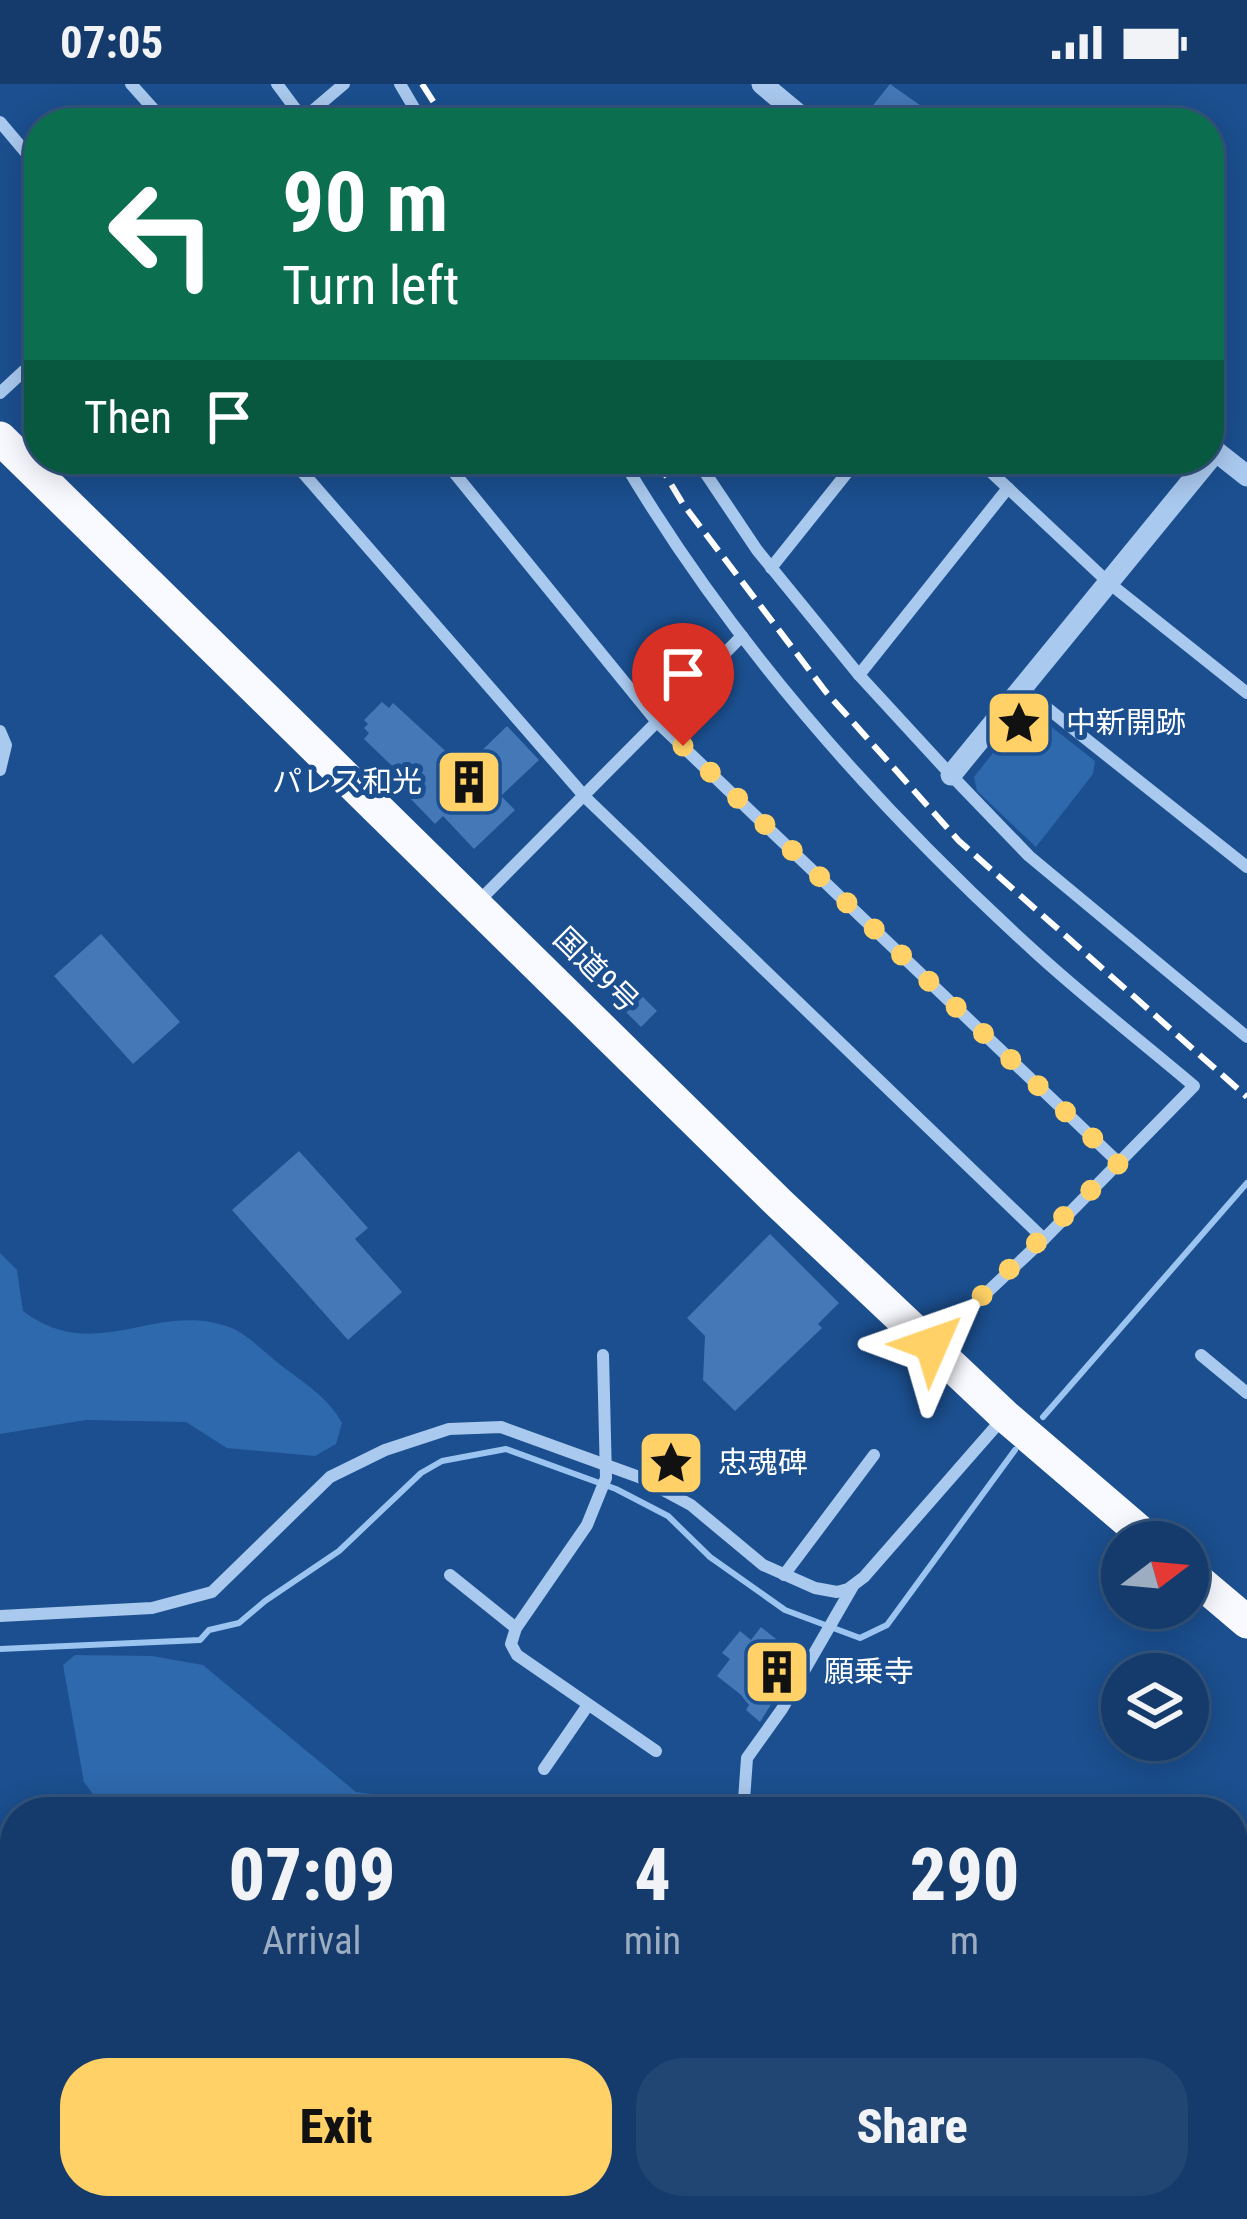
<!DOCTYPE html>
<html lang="en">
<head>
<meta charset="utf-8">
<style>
  :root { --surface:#143b6b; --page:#214673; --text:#f1f3f6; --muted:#9dadc1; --line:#33557e; --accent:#ffd166 }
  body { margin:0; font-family:"Roboto Condensed","Noto Sans JP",sans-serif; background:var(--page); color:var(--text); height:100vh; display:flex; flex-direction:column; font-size:45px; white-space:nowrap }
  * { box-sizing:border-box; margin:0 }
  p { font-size:39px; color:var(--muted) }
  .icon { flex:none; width:66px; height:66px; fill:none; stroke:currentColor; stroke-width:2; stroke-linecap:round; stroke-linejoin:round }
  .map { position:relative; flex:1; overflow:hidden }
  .side { position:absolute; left:0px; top:1713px; width:1248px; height:423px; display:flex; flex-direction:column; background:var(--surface); border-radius:48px 48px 0 0; box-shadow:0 6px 30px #0003,0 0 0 3px var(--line) }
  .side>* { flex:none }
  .hud { position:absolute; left:24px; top:24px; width:1200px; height:366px; border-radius:48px; box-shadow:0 6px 30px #0003,0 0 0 3px var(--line); background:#0b6e4f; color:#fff; overflow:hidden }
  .needle { width:78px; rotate:74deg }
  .tools { position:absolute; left:1101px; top:1437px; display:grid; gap:24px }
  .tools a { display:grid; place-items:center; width:108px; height:108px; border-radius:50%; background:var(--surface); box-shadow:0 6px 30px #0003,0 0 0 3px var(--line); font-size:60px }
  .pin { position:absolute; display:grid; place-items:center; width:102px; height:102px; color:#fff; margin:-123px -51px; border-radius:50% 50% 50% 0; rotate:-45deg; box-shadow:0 0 12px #0007 }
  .pin .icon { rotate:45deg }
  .me { position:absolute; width:132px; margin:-66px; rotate:47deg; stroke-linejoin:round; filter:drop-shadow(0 0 9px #0008) }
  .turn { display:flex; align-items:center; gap:42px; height:252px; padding:0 60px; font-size:54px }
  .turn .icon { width:156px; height:156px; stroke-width:2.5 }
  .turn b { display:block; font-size:84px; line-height:102px }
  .then { display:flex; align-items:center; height:114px; padding:0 60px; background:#0003; gap:24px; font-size:45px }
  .eta { display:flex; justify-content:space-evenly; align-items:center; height:204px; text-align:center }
  .eta b { font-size:72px; font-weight:800; line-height:84px }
  .button { display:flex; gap:24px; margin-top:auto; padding:24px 60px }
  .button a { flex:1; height:138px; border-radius:48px; background:var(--accent); color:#111; font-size:48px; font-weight:800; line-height:138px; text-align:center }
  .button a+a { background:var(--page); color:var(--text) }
  .status { display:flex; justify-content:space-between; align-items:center; height:84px; padding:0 60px; background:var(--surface); direction:ltr }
  .status svg { height:33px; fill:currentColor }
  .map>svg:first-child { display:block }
  .green { fill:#2e69ad }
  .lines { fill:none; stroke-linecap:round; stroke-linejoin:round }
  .stream { stroke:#9cc4f0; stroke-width:6 }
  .building { fill:#4478b7 }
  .minor { stroke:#a9c9ee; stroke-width:12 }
  .tertiary { stroke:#a9c9ee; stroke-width:21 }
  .trunk { stroke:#f8faff; stroke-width:33 }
  .rail { stroke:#fff; stroke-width:6; stroke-dasharray:21 9; stroke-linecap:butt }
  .route { stroke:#ffd166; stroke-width:21; stroke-dasharray:0 37.8 }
  .labels { text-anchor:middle; stroke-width:10; stroke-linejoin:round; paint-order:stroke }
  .poi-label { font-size:30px; fill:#fff; stroke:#1b4f8f; text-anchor:start }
  .street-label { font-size:30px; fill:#fff; stroke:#1b4f8f }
</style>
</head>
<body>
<div class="status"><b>07:05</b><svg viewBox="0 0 49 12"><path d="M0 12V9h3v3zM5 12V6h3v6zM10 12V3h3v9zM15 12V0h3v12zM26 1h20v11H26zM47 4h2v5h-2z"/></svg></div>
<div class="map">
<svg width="1247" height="2135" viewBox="0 0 1247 2135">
  <rect width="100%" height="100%" fill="#1b4f8f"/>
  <!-- green -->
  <g class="green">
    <path d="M1035 630 1095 677 1093 690 1036 763 977 707 974 693 1022 632Z"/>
    <path d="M0 1169 17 1186 23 1227C96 1282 155 1216 229 1243 247 1249 266 1270 282 1282 304 1299 328 1313 342 1339L336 1360 315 1372 227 1364 186 1338 86 1336 0 1350Z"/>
    <path d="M75 1571 152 1572 203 1581 356 1708 396 1713 413 1728H106L84 1698 63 1581Z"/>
    <path d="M15 1820V2121H155L145 2135H0V1829Z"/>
  </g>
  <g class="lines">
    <!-- stream -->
    <g class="stream">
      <path d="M1043 1333 1247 1099"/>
      <path d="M0 1565 200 1556 209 1546 239 1539 265 1517 339 1467 421 1389 442 1377 506 1365 616 1405 668 1432 710 1473 785 1526 860 1554 887 1541 1015 1366"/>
    </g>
  </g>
  <!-- building -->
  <g class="building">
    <path d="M890 0 924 24 913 39H859Z"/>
    <path d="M382 618 389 624 393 619 464 684 507 642 539 676 501 712 515 726 474 765 443 732 435 740 407 711 415 704 364 655 369 649 364 644 368 640 364 636Z"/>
    <path d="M101 850 180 938 133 980 54 892Z"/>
    <path d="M627 897 657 927 641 943 611 913Z"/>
    <path d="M299 1067 368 1144 355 1155 402 1208 348 1256 232 1126Z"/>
    <path d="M770 1150 839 1219 818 1240 822 1244 735 1327 703 1296 705 1252 687 1234Z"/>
    <path d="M761 1543 796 1571 786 1585 791 1589 760 1638 746 1626 749 1621 740 1610 717 1592 730 1575 722 1569 740 1547 751 1556Z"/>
  </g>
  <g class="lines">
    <!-- minor -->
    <g class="minor">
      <path d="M131 0 166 39"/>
      <path d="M277 0 303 35"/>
      <path d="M400 0 423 39"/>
      <path d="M0 38 39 84"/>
      <path d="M298 39 344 0"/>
      <path d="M0 309 39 273"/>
      <path d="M291 375 586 714 1044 1155"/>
      <path d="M443 375 657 638 1119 1079"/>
      <path d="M622 375C730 558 876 723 1033 866 1084 913 1141 957 1194 1002L1044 1155 933 1259"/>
      <path d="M696 375 757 466 859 591 951 691 1029 772 1247 953"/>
      <path d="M977 375 1109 499 1247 609"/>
      <path d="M771 484 858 375"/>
      <path d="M859 591 1008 404"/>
      <path d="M1022 604 1247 783"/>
      <path d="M0 647 6 661 0 686"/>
      <path d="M477 819 742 552"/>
      <path d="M603 1271 606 1394 587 1441 516 1544 511 1560 517 1571 656 1667"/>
      <path d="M1201 1271 1247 1309"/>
      <path d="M450 1491 516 1544"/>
      <path d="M784 1491 874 1371"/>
      <path d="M0 1532 152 1524 212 1508 330 1393 385 1366 449 1345 501 1343 639 1393 691 1421 763 1481 815 1504 837 1508 848 1505 864 1493 1004 1333"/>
      <path d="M544 1685 588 1621"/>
      <path d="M744 1716 747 1674 782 1625 853 1502"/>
      <path d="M1233 1782 1247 1766"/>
      <path d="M1162 2121 1167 2135"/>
      <path d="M467 2135 495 2121"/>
      <path d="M849 2135 855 2121"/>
    </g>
    <!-- tertiary -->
    <g class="tertiary">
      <path d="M762 0 809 39"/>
      <path d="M1209 362 1247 392"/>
      <path d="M951 691 1216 367"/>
    </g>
    <!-- trunk -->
    <g class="trunk">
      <path d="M0 354 780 1120 1005 1332 1152 1458"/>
      <path d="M1188 1488 1247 1538"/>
    </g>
    <!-- rail -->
    <g class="rail">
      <path d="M422 0 447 39"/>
      <path d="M656 375 683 420 826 608 959 757 1247 1013"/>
    </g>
  </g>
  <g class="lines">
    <!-- route -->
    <path class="route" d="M683 662 1119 1079 932 1260"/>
  </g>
  <!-- icons -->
  <defs>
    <symbol id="sight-square" viewBox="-11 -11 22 22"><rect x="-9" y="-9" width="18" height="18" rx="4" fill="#ffd166" stroke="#1b4f8f"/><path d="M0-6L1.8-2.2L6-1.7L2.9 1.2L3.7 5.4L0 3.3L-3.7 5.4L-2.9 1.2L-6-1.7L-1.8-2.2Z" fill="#111"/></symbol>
    <symbol id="building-square" viewBox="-11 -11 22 22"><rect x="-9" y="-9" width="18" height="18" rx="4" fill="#ffd166" stroke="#1b4f8f"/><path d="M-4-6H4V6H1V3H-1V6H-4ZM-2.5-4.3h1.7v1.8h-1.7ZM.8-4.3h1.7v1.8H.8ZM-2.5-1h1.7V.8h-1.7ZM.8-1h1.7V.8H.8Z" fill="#111"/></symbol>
  </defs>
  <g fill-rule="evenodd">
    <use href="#sight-square" x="981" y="601" width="76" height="76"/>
    <use href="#building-square" x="431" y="660" width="76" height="76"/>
    <use href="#sight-square" x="633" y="1341" width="76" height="76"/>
    <use href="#building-square" x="739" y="1550" width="76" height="76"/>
  </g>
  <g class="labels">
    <!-- poi labels -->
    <g class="poi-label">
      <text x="1066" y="649">中新開跡</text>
      <text x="422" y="708" text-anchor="end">パレス和光</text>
      <text x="718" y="1389">忠魂碑</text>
      <text x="824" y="1598">願乗寺</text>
    </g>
    <!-- street labels -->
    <g class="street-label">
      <text transform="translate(596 886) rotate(45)" y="10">国道9号</text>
    </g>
  </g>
</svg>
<div class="tools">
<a><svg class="needle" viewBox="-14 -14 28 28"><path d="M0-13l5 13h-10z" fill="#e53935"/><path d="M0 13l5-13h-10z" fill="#9dadc1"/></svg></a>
<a><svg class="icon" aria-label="layers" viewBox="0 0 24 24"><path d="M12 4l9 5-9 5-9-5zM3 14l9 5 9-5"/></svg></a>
</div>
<div class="pin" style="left:683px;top:662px;background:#d93025"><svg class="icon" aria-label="arrive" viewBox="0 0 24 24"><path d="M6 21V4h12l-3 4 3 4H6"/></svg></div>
<svg class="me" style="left:932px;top:1260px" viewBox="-20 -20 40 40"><path d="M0-17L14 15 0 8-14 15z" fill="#ffd166" stroke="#fff" stroke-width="4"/></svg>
<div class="hud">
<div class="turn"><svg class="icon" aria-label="left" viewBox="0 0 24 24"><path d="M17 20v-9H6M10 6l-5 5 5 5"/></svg><div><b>90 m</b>Turn left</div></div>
<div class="then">Then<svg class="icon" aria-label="arrive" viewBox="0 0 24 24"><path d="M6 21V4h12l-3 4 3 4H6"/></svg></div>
</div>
<section class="side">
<div class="eta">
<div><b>07:09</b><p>Arrival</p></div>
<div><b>4</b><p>min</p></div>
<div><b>290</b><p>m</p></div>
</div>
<div class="button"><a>Exit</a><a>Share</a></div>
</section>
</div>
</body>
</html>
